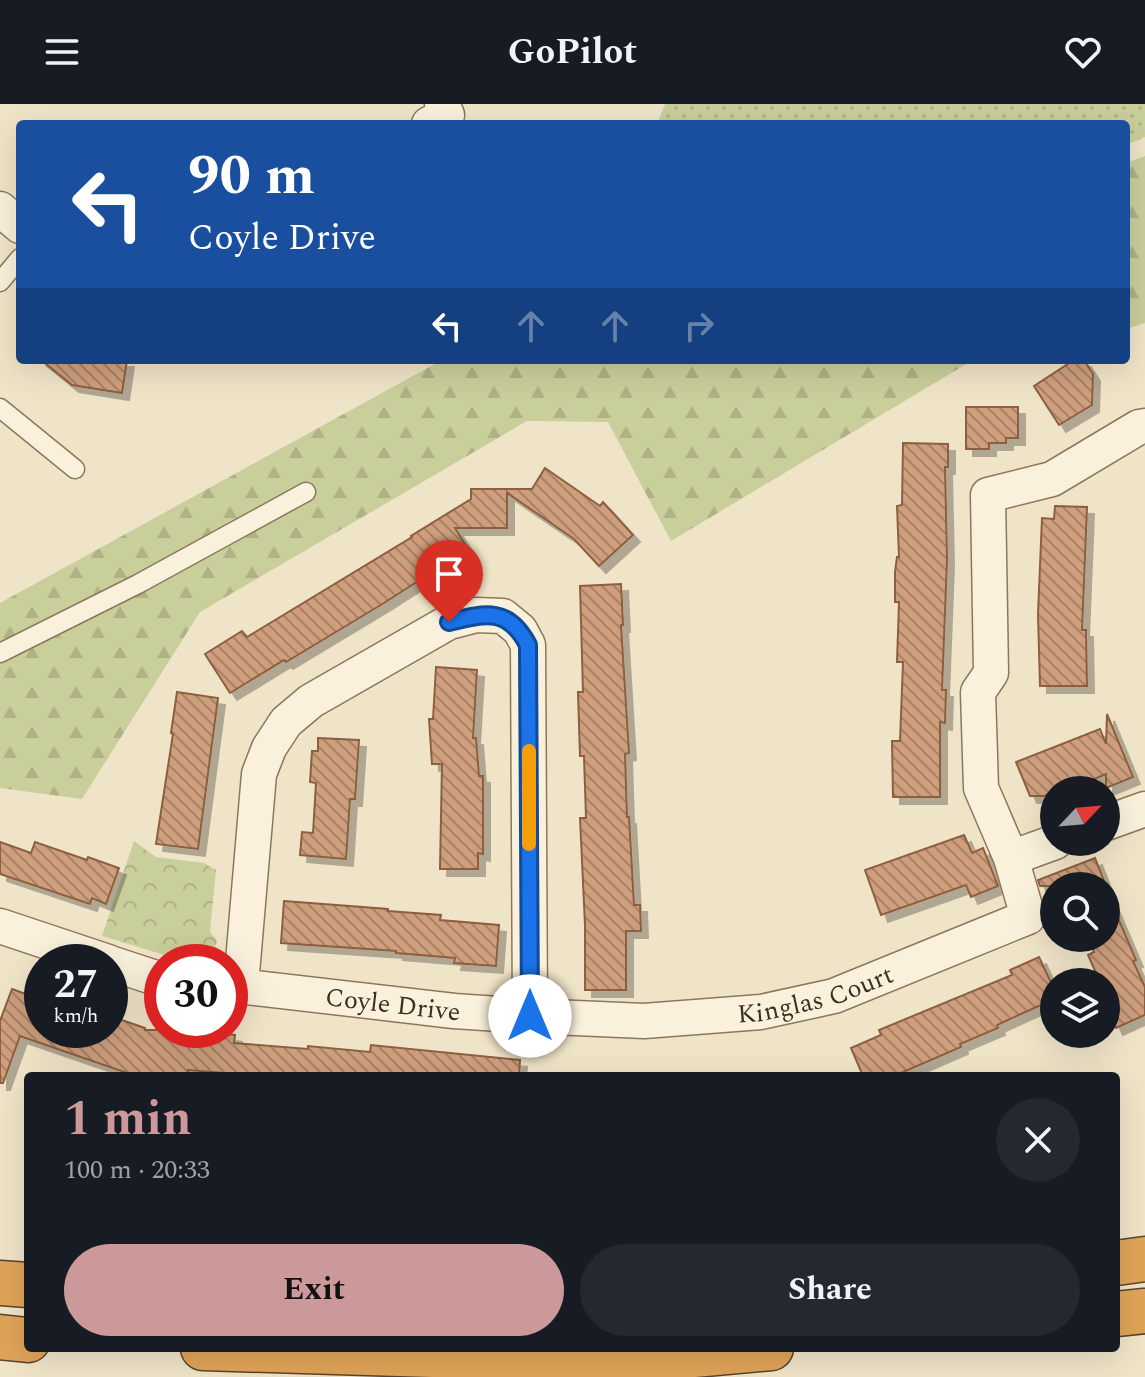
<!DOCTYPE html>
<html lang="en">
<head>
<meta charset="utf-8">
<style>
  :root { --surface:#171b24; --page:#242831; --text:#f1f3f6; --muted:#9ea1a6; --accent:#cc999b }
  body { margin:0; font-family:Spectral,serif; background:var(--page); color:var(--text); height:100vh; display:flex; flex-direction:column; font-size:30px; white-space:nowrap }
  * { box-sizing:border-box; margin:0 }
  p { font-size:26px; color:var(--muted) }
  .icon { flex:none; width:44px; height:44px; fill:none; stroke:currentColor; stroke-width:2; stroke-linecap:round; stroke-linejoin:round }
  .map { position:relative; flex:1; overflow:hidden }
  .details { position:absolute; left:24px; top:968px; width:1096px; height:280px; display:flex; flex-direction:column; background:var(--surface); border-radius:8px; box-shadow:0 8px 32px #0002 }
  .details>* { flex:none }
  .banner { position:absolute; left:16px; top:16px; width:1114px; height:244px; border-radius:8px; box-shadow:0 8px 32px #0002; background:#1a4fa0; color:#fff; overflow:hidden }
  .needle { width:52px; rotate:64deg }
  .fabs { position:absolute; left:1040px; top:672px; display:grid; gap:16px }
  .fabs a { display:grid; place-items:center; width:80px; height:80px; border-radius:50%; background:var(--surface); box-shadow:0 8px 32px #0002; font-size:40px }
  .speed { position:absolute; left:24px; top:840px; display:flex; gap:16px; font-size:40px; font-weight:700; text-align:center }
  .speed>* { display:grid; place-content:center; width:104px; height:104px; border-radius:50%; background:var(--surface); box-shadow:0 8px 32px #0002; line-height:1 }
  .speed small { font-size:20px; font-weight:400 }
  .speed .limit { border:12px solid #d22; background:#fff; color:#111 }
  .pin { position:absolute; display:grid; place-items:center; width:68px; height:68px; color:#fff; margin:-82px -34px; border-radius:50% 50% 50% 0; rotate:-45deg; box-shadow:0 0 8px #0007 }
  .pin .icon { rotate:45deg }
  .me { position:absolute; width:88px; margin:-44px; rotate:0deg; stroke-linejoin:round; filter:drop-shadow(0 0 6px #0008) }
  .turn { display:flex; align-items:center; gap:28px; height:168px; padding:0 40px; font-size:36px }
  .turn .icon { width:104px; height:104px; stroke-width:2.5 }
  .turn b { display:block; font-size:56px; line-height:68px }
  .lanes { display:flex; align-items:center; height:76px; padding:0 40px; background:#0003; justify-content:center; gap:40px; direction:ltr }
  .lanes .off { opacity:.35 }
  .round { display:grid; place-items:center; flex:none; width:84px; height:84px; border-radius:42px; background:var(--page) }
  .overview { display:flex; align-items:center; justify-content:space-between; height:136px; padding:0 40px }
  h1 { font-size:48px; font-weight:700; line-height:60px; color:var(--accent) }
  .action { display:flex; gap:16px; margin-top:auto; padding:16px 40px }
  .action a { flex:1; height:92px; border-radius:48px; background:var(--accent); color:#111; font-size:32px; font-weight:700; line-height:92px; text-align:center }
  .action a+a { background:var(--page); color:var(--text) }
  header { display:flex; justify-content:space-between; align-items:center; height:104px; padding:0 40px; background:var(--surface); font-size:36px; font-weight:700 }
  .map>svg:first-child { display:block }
  .grass { fill:url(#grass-dots) }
  .forest { fill:url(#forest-firs) }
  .park { fill:url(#park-crowns) }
  .building { fill:url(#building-back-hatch); stroke:#8d5f41; stroke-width:2; filter:url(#shadow) }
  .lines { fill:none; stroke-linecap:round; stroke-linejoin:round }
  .lane-casing { stroke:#8d765c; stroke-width:21 }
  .street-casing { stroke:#8d765c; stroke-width:37 }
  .highway-casing { stroke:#5b4430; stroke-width:47 }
  .lane { stroke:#faf1dc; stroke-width:18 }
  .street { stroke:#faf1dc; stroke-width:34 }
  .highway { stroke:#e0a458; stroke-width:44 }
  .route-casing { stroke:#114b97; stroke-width:20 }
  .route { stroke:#1a73e8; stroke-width:14 }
  .slow { stroke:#f59e0b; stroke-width:14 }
  .labels { text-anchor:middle; stroke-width:7; stroke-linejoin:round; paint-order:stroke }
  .street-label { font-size:26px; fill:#3d2e20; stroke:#f7eed8 }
</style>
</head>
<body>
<header><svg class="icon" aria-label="menu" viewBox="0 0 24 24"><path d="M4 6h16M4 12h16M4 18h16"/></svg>GoPilot<svg class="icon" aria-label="heart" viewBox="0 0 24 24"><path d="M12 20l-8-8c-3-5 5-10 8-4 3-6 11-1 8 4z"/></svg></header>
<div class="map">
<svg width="1145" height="1273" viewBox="0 0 1145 1273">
  <defs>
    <pattern id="grass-dots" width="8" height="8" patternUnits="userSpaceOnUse" patternTransform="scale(2)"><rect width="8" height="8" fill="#c9cf9b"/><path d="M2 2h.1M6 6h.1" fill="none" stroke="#aeb285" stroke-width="1.8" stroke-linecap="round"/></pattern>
    <pattern id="forest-firs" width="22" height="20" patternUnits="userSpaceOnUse" patternTransform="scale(2)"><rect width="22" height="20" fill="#c9cf9b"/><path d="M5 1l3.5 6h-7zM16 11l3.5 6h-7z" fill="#aeb285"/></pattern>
    <pattern id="park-crowns" width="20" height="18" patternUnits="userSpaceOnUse" patternTransform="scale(2)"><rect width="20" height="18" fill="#c9cf9b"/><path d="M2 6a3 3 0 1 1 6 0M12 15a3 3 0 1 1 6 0" fill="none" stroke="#aeb285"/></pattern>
    <pattern id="building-back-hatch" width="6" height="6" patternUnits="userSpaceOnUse" patternTransform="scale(2)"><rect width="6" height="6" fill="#cf9f7d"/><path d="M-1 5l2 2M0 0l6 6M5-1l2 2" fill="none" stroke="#a98266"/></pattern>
    <filter id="shadow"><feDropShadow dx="7" dy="7" stdDeviation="0" flood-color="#0004"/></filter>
  </defs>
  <rect width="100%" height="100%" fill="#f0e4c8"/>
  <!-- grass -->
  <path class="grass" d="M665 0H1145V33L1126 41V20H657Z"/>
  <!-- forest -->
  <g class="forest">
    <path d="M1145 52V219L1126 225V59Z"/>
    <path d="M442 256H973L671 437 608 318 527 317 200 508 82 695 0 684V499Z"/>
  </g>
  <!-- park -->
  <path class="park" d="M134 737 156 753 204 759 216 766 210 828 217 837 212 852 181 856 102 832Z"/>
  <!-- building -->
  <g class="building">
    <path d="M41 256H127L122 289 72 281Z"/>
    <path d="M1074 256H1084L1093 270 1092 301 1059 321 1034 282Z"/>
    <path d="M966 303H1018V334H1006V339H989V345H966Z"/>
    <path d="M903 339 948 340V363H945L947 455 942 586H946L945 619 940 618V693H893L892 637H900L903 558H897L899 498H895V468L897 453H899L897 402 902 401Z"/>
    <path d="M545 364 600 402 603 398 633 431 599 462 574 435 507 389V424H455L468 445 384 499 286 558 284 556 230 589 205 550 242 527 247 533 412 433 411 432 471 395V385H532Z"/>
    <path d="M1055 402 1087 403 1082 526H1086L1087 582H1040L1038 510 1042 414 1054 415Z"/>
    <path d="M621 480 623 521H621L629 649 625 650 627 713H629L634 801H640L641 827H626V886H585V821L580 714H586L584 652H580L578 588H583L580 482Z"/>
    <path d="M436 563 477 566 473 634H476L479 672H483V750L478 749V765H440L442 660H432L429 615H433Z"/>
    <path d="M177 588 218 594 198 745 156 740 173 630 171 629Z"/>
    <path d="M1107 610 1133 673 1106 684V670L1085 679 1084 676 1058 686H1054V688L1044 692H1030L1016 658 1100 625 1106 640Z"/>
    <path d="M318 634 359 636 355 695H350L346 755 300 751 302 728 313 729 316 679 310 678 312 647H318Z"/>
    <path d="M964 731 972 749 983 744 998 782 971 793 966 781 881 811 865 766Z"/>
    <path d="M0 738 31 749 35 738 87 756 88 753 119 764 106 800 92 794 90 800 0 770Z"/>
    <path d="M1095 754 1106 782H1040L1038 776Z"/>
    <path d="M1106 786 1136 856 1133 857 1145 883V911L1116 924 1106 902V878H1100L1088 851 1094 848 1088 834H1106Z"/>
    <path d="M284 797 388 805V807L441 811 440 816 499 821 496 862 454 859 455 854 396 849V847L281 839Z"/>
    <path d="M1039 853 1054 885V895L997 921 998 924 960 940 961 943 894 972H863L851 944 881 931 879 926 1012 871 1010 866Z"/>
    <path d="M12 885 42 896V926H110V912L145 924V926H192L235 931 234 939 308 945V942L370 948 371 941 520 956 519 972H262L188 966V972L130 970 20 932 3 979H0V917Z"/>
  </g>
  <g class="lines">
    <defs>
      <g id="lane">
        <path d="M0 178 20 154"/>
        <path d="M0 304 75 365"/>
        <path d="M0 549 138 480 306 388"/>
      </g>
      <g id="street">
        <path d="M429 20 447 11 442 0"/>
        <path d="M0 105 20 122"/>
        <path d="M1106 719 1145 705"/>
        <path d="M1011 754 1055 738"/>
        <path d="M0 822 108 858"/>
        <path d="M110 859 162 876"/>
        <path id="s1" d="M230 881 454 907 530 912 528 541 520 526 503 512 476 511 449 518 311 597 286 618 269 644 259 670 241 881"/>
        <path id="s2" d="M530 912 644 917 761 908 834 892 1028 813 1011 754 981 684 978 588 991 569 988 391 1052 375 1139 323 1145 322"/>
      </g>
      <g id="highway">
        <path d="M1116 1159 1145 1155"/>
        <path d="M0 1179 28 1181"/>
        <path d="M1116 1210 1145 1207"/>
        <path d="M0 1233 28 1236"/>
        <path d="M203 1244 629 1257 771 1244"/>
      </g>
    </defs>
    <!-- lane casing -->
    <use href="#lane" class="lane-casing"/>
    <!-- street casing -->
    <use href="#street" class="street-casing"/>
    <!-- highway casing -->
    <use href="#highway" class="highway-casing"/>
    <!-- lane -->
    <use href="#lane" class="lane"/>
    <!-- street -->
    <use href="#street" class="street"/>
    <!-- highway -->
    <use href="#highway" class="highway"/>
  </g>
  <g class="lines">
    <defs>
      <path id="route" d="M449 518C486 509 508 503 528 541L530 912"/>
    </defs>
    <!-- route casing -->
    <use href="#route" class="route-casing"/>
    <!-- route -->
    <use href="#route" class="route"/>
    <!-- slow -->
    <path class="slow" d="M529 647V740"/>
  </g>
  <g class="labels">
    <!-- street labels -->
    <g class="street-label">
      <text dy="9" stroke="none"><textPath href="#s2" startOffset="288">Kinglas Court</textPath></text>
      <text dy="9" stroke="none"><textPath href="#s1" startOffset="164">Coyle Drive</textPath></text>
    </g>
  </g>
</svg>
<div class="fabs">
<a><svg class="needle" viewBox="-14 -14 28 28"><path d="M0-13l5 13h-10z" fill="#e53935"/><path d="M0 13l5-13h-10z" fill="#9ea1a6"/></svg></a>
<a><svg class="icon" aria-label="search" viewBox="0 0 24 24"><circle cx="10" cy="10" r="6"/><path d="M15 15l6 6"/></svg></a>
<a><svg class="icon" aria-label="layers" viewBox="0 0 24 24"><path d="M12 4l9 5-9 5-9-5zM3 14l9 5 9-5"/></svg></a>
</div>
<div class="speed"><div>27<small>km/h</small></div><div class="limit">30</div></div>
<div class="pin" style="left:449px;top:518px;background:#d93025"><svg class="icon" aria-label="arrive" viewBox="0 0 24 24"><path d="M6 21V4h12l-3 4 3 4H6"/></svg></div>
<svg class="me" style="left:530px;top:912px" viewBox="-20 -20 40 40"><circle r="19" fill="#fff"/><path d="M0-13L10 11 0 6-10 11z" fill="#1a73e8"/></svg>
<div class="banner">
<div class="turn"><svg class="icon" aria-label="left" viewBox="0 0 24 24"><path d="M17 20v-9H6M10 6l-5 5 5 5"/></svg><div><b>90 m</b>Coyle Drive</div></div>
<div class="lanes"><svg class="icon" aria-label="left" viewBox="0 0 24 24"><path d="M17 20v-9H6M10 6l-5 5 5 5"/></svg><svg class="icon off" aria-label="ahead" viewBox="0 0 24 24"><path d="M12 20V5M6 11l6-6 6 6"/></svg><svg class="icon off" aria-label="ahead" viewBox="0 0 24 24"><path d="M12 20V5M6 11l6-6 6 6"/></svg><svg class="icon off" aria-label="right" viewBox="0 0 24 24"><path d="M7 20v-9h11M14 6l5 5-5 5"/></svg></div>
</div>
<section class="details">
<div class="overview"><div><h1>1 min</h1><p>100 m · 20:33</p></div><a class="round"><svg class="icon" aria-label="close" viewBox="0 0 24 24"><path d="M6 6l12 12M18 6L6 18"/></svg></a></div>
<div class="action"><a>Exit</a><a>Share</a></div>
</section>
</div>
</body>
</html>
